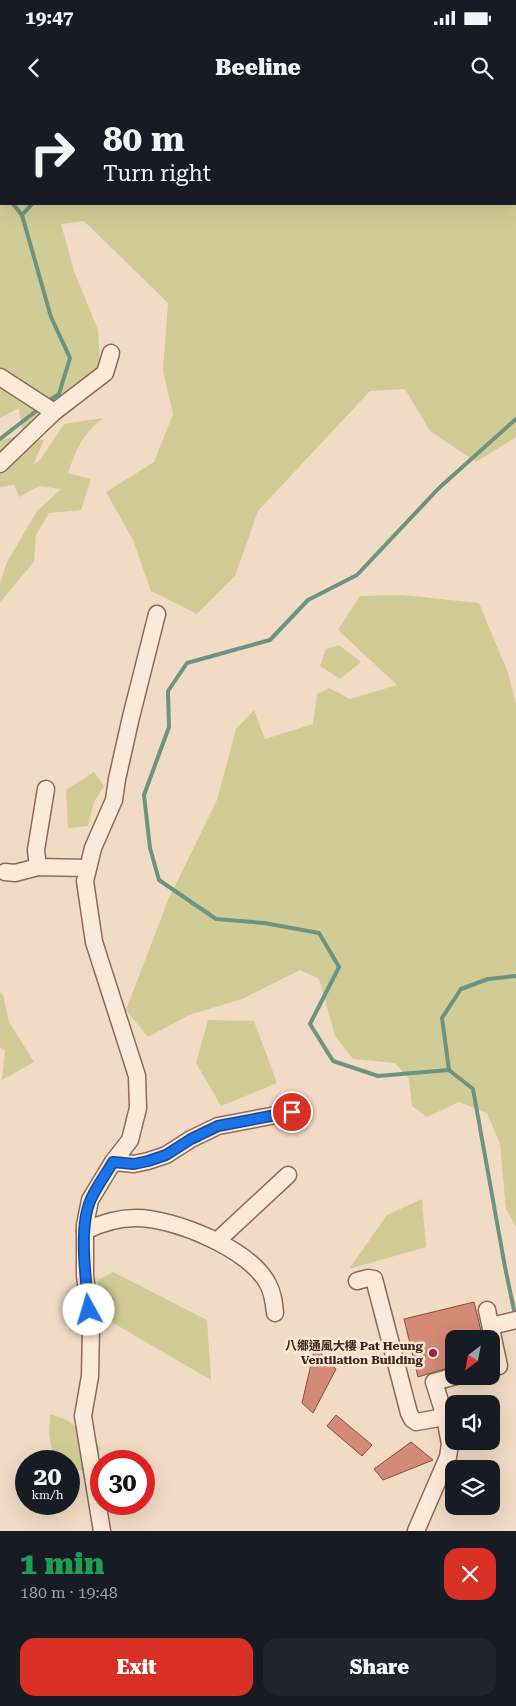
<!DOCTYPE html>
<html lang="en">
<head>
<meta charset="utf-8">
<style>
  :root { --surface:#171b24; --page:#20242c; --text:#f1f3f6; --muted:#9ea1a6; --accent:#d93025 }
  body { margin:0; font-family:"Roboto Serif","Noto Sans TC",serif; background:var(--page); color:var(--text); height:100vh; display:flex; flex-direction:column; font-size:19px; white-space:nowrap }
  * { box-sizing:border-box; margin:0 }
  p { font-size:16px; color:var(--muted) }
  .icon { flex:none; width:28px; height:28px; fill:none; stroke:currentColor; stroke-width:2; stroke-linecap:round; stroke-linejoin:round }
  .map { position:relative; height:1431px; overflow:hidden }
  .drawer { display:flex; flex-direction:column; background:var(--surface); flex:1 }
  .drawer>* { flex:none }
  .hud { position:absolute; left:0px; top:0px; width:516px; height:105px; box-shadow:0 5px 20px #0002; background:#171b24; color:var(--text); overflow:hidden }
  .needle { width:32px; rotate:212deg }
  .controls { position:absolute; left:445px; top:1230px; display:grid; gap:10px }
  .controls a { display:grid; place-items:center; width:55px; height:55px; border-radius:10px; background:var(--surface); box-shadow:0 5px 20px #0002; font-size:25px }
  .speed { position:absolute; left:15px; top:1350px; display:flex; gap:10px; font-size:25px; font-weight:700; text-align:center }
  .speed>* { display:grid; place-content:center; width:65px; height:65px; border-radius:50%; background:var(--surface); box-shadow:0 5px 20px #0002; line-height:1 }
  .speed small { font-size:12px; font-weight:400 }
  .speed .limit { border:8px solid #d22; background:#fff; color:#111 }
  .pin { position:absolute; display:grid; place-items:center; width:42px; height:42px; color:#fff; margin:-21px; border:2px solid #fff; border-radius:50%; box-shadow:0 1px 5px #0007 }
  .me { position:absolute; width:55px; margin:-28px; rotate:354deg; stroke-linejoin:round; filter:drop-shadow(0 0 4px #0008) }
  .turn { display:flex; align-items:center; gap:18px; height:105px; padding:0 20px; font-size:22px }
  .turn .icon { width:65px; height:65px; stroke-width:2.5 }
  .turn b { display:block; font-size:35px; line-height:42px }
  .round { display:grid; place-items:center; flex:none; width:52px; height:52px; border-radius:15px; background:var(--page) }
  .headline { display:flex; align-items:center; justify-content:space-between; height:85px; padding:0 20px }
  h1 { font-size:30px; font-weight:800; line-height:38px; color:#1e9e55 }
  .button { display:flex; gap:10px; margin-top:auto; padding:10px 20px }
  .button a { flex:1; height:58px; border-radius:15px; background:var(--accent); color:#fff; font-size:20px; font-weight:800; line-height:58px; text-align:center }
  .button a+a { background:var(--page); color:var(--text) }
  .status { display:flex; justify-content:space-between; align-items:center; height:35px; padding:0 25px; background:var(--surface); direction:ltr }
  .status svg { height:14px; fill:currentColor }
  header { display:flex; justify-content:space-between; align-items:center; height:65px; padding:0 20px; background:var(--surface); font-size:22px; font-weight:800 }
  .map>svg:first-child { display:block }
  .farmland { fill:#e8d4b0 }
  .green { fill:#d1cc96 }
  .lines { fill:none; stroke-linecap:round; stroke-linejoin:round }
  .stream { stroke:#6c9482; stroke-width:4 }
  .building { fill:#d38a76; stroke:#904c3c }
  .minor-casing { stroke:#8e6a58; stroke-width:19 }
  .minor { stroke:#fcead8; stroke-width:16 }
  .route-casing { stroke:#114b97; stroke-width:12 }
  .route { stroke:#1a73e8; stroke-width:9 }
  .poi-dot { fill:#a3233e; stroke:#f9e7d4; stroke-width:2 }
  .labels { text-anchor:middle; stroke-width:5; stroke-linejoin:round; paint-order:stroke }
  .poi-label { font-size:12px; font-weight:bold; fill:#3d261e; stroke:#f9e7d4; text-anchor:end }
</style>
</head>
<body>
<div class="status"><b>19:47</b><svg viewBox="0 0 49 12"><path d="M0 12V9h3v3zM5 12V6h3v6zM10 12V3h3v9zM15 12V0h3v12zM26 1h20v11H26zM47 4h2v5h-2z"/></svg></div>
<header><svg class="icon" aria-label="back" viewBox="0 0 24 24"><path d="M15 5l-7 7 7 7"/></svg>Beeline<svg class="icon" aria-label="search" viewBox="0 0 24 24"><circle cx="10" cy="10" r="6"/><path d="M15 15l6 6"/></svg></header>
<div class="map">
<svg width="516" height="1431" viewBox="0 0 516 1431">
  <rect width="100%" height="100%" fill="#f2dbc4"/>
  <!-- farmland -->
  <path class="farmland" d="M276 0H445V1H275Z"/>
  <!-- green -->
  <g class="green">
    <path d="M0 0H276L275 1H1V104H515V1H445V0H516V337L476 362 430 331 405 289 370 291 258 411 235 476 197 514 151 491 133 440 106 392 154 362 173 314 163 271 168 203 84 121 61 124 74 171 98 230 100 267 85 299 45 333 22 330 19 308 0 318Z"/>
    <path d="M103 318C81 336 77 348 68 373L91 379 81 410 49 413 36 435 34 462 0 502V483L7 462 37 411 61 389 39 386 19 397 14 385 0 387V340L16 336 44 340 33 365 40 360 64 324Z"/>
    <path d="M403 495 479 503 508 573 516 605V1127L506 1109 500 1044 487 1013 459 1002 427 1017 412 1006 409 979 395 963 353 959 335 936 319 879 300 870 242 899 189 915 148 937 126 910 168 800 217 700 236 629 254 610 265 639 313 624 317 594 329 588 350 599 397 585 338 530 360 496Z"/>
    <path d="M339 545 361 562 340 579 320 566 326 549Z"/>
    <path d="M94 672 104 686 94 702 88 726 68 728 66 690Z"/>
    <path d="M0 892 3 895 9 922 34 962 2 980 5 951 0 947Z"/>
    <path d="M208 920 254 921 277 983 221 1006 196 963Z"/>
    <path d="M422 1099 426 1147 349 1169 387 1115Z"/>
    <path d="M113 1172 207 1220 211 1280 103 1217 98 1180Z"/>
    <path d="M50 1314 67 1320 101 1348 83 1371 69 1368V1361H54L49 1334Z"/>
  </g>
  <g class="lines">
    <!-- stream -->
    <g class="stream">
      <path d="M238 1 239 0"/>
      <path d="M0 88 1 90"/>
      <path d="M13 104 22 115"/>
      <path d="M32 104 22 115 51 217 70 258 59 294 47 302"/>
      <path d="M0 339 40 308"/>
      <path d="M449 970 378 976 333 961 310 924 339 867 319 833 264 823 216 819 159 780 150 748 144 695 169 627 168 591 187 563 270 540 308 500 357 475 439 388 516 319"/>
      <path d="M515 1215 505 1167 473 989 449 970 442 918 461 889 488 879 516 876"/>
    </g>
  </g>
  <!-- building -->
  <g class="building">
    <path d="M474 1202 483 1239H454V1266L418 1277 404 1219Z"/>
    <path d="M315 1247 336 1269 313 1313 302 1303Z"/>
    <path d="M336 1315 372 1345 362 1356 327 1326Z"/>
    <path d="M411 1342 433 1360 383 1380 374 1369Z"/>
  </g>
  <g class="lines">
    <defs>
      <g id="minor">
        <path d="M0 277 54 312 0 364"/>
        <path d="M54 312 105 273 111 253"/>
        <path d="M38 767 36 750 46 689"/>
        <path d="M5 772 15 773 38 767 88 768"/>
        <path d="M113 1062 134 1064 148 1061 166 1055 191 1039 218 1026 292 1012"/>
        <path d="M85 1131C101 1123 117 1118 136 1118 174 1118 250 1149 268 1184 273 1193 274 1203 275 1213"/>
        <path d="M217 1141 288 1075"/>
        <path d="M357 1181 368 1178 374 1179 409 1313 412 1319 416 1322 445 1317 434 1282 456 1276"/>
        <path d="M487 1210 499 1266 491 1268"/>
        <path d="M491 1226 516 1220"/>
        <path d="M102 1431 83 1316 90 1276 91 1228 85 1175V1125L90 1100 113 1062 130 1040 138 1008 137 976 94 842 85 781 93 748 114 700 117 679 131 617 157 514"/>
        <path d="M416 1431 448 1357 450 1344 445 1317"/>
      </g>
    </defs>
    <!-- minor casing -->
    <use href="#minor" class="minor-casing"/>
    <!-- minor -->
    <use href="#minor" class="minor"/>
  </g>
  <g class="lines">
    <defs>
      <path id="route" d="M89 1210C86 1180 78 1127 91 1099 97 1086 106 1074 113 1062L134 1064 148 1061 166 1055 191 1039 218 1026 292 1012"/>
    </defs>
    <!-- route casing -->
    <use href="#route" class="route-casing"/>
    <!-- route -->
    <use href="#route" class="route"/>
  </g>
  <!-- markers -->
  <circle class="poi-dot" cx="433" cy="1253" r="5"/>
  <g class="labels">
    <!-- poi labels -->
    <g class="poi-label">
      <text x="423" y="1250">八鄉通風大樓 Pat Heung<tspan x="423" dy="14">Ventilation Building</tspan></text>
    </g>
  </g>
</svg>
<div class="controls">
<a><svg class="needle" viewBox="-14 -14 28 28"><path d="M0-13l5 13h-10z" fill="#e53935"/><path d="M0 13l5-13h-10z" fill="#9ea1a6"/></svg></a>
<a><svg class="icon" aria-label="sound" viewBox="0 0 24 24"><path d="M4 9h4l5-4v14l-5-4H4zM17 9q2 3 0 6"/></svg></a>
<a><svg class="icon" aria-label="layers" viewBox="0 0 24 24"><path d="M12 4l9 5-9 5-9-5zM3 14l9 5 9-5"/></svg></a>
</div>
<div class="speed"><div>20<small>km/h</small></div><div class="limit">30</div></div>
<div class="pin" style="left:292px;top:1012px;background:#d93025"><svg class="icon" aria-label="arrive" viewBox="0 0 24 24"><path d="M6 21V4h12l-3 4 3 4H6"/></svg></div>
<svg class="me" style="left:89px;top:1210px" viewBox="-20 -20 40 40"><circle r="19" fill="#fff"/><path d="M0-13L10 11 0 6-10 11z" fill="#1a73e8"/></svg>
<div class="hud">
<div class="turn"><svg class="icon" aria-label="right" viewBox="0 0 24 24"><path d="M7 20v-9h11M14 6l5 5-5 5"/></svg><div><b>80 m</b>Turn right</div></div>
</div>
</div>
<section class="drawer">
<div class="headline"><div><h1>1 min</h1><p>180 m · 19:48</p></div><a class="round" style="background:#d93025;color:#fff"><svg class="icon" aria-label="close" viewBox="0 0 24 24"><path d="M6 6l12 12M18 6L6 18"/></svg></a></div>
<div class="button"><a>Exit</a><a>Share</a></div>
</section>
</body>
</html>
